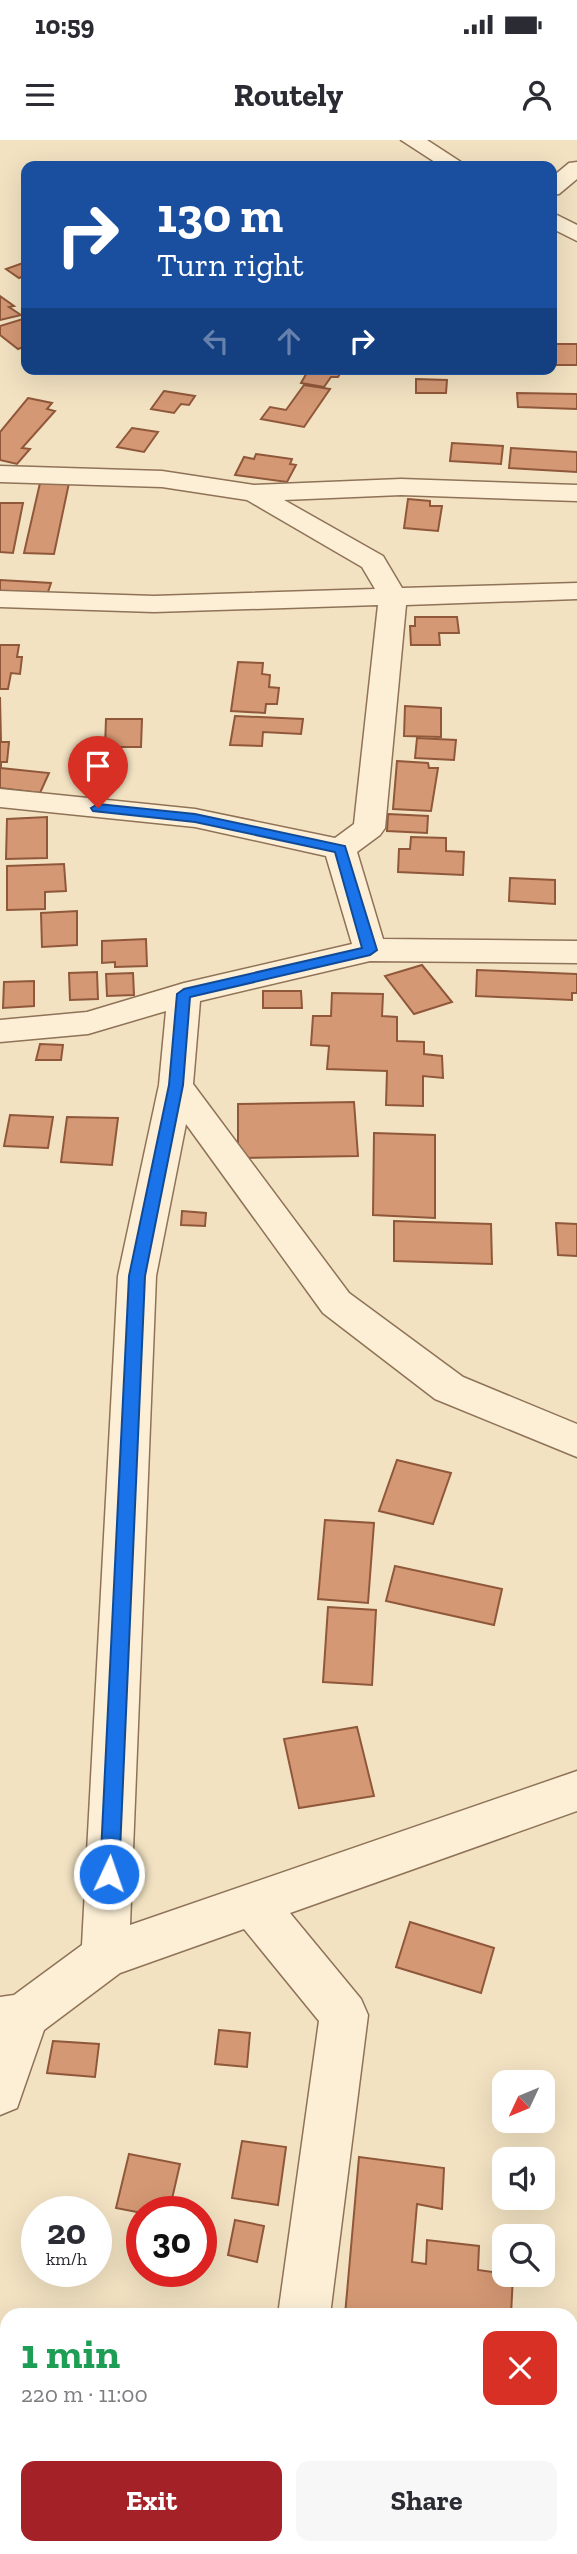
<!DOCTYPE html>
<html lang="en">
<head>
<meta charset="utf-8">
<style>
  :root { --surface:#fff; --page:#f7f7f7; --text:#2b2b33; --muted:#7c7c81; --accent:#a42128 }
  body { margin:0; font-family:"Zilla Slab",serif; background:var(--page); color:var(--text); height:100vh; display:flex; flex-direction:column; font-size:26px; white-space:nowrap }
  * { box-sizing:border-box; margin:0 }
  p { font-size:23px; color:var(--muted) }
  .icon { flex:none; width:38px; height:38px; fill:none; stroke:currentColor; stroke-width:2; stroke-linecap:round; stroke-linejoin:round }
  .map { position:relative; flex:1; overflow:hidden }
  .side { position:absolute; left:0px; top:2168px; width:578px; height:247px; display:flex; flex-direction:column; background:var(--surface); border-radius:21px 21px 0 0; box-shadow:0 7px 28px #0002 }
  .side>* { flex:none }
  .top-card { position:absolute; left:21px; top:21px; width:536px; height:214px; border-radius:14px; box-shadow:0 7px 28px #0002; background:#1a4fa0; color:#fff; overflow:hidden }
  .needle { width:46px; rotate:226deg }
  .buttons { position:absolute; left:492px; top:1930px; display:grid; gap:14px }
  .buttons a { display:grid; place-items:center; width:63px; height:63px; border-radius:14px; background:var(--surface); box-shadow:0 7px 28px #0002; font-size:35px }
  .speed { position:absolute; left:21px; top:2056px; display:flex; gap:14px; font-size:35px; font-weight:700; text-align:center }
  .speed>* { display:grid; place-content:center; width:91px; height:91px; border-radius:50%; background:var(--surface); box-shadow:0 7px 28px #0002; line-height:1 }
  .speed small { font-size:18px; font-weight:400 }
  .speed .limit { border:10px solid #d22; background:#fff; color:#111 }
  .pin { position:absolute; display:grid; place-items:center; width:60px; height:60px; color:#fff; margin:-72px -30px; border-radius:50% 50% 50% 0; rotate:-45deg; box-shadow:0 0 7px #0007 }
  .pin .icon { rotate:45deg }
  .me { position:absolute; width:77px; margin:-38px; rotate:3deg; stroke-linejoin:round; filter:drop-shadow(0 0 5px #0008) }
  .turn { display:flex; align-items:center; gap:24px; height:147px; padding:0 21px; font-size:32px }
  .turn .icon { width:91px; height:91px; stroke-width:2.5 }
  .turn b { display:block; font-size:49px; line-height:60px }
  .lanes { display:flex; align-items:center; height:66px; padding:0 21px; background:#0003; justify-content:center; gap:35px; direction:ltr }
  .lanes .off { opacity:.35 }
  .round { display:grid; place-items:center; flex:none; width:74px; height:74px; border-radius:14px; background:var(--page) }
  .summary { display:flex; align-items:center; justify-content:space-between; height:119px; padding:0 21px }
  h1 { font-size:42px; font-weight:700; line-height:52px; color:#1e9e55 }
  .button { display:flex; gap:14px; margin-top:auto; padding:14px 21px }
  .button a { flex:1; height:80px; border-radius:14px; background:var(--accent); color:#fff; font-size:28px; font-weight:700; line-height:80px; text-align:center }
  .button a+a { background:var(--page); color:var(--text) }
  .status { display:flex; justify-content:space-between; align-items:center; height:49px; padding:0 35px; background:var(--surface); direction:ltr }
  .status svg { height:19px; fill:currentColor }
  header { display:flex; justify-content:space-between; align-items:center; height:91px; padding:0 21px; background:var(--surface); font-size:32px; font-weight:700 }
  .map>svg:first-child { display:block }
  .building { fill:#d49874; stroke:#90583a; stroke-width:2 }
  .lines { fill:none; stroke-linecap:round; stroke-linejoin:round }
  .street-casing { stroke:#8f7257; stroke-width:3 }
  .street { fill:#fcefd6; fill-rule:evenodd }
  .route { fill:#1a73e8; stroke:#114b97; stroke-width:2 }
</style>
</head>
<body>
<div class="status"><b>10:59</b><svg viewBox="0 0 49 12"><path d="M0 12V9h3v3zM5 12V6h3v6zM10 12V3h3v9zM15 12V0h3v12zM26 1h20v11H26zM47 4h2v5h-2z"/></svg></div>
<header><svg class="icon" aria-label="menu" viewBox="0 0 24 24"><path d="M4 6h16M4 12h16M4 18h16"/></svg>Routely<svg class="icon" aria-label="person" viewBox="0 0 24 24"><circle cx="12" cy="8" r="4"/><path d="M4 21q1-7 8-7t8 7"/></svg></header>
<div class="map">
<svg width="577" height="2414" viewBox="0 0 577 2414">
  <rect width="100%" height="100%" fill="#f2e2c2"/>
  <!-- building -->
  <g class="building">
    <path d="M26 122V135L19 138 6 129Z"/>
    <path d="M0 156 14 166 9 167 21 175 0 180Z"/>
    <path d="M26 178V206L18 209 0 195V186Z"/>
    <rect x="551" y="204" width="26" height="21"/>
    <path d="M309 229H343L338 237H331L324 247 301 243Z"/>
    <path d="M416 239 447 240 446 253H416Z"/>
    <path d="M304 245 330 249 304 287 261 279 270 267 286 270Z"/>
    <path d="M164 251 195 256 189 265 181 264 174 273 151 269Z"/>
    <path d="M517 253 577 254V269L518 267Z"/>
    <path d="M28 258 52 263 47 269 55 271 22 308 30 309 17 324 0 320V292Z"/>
    <path d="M132 288 158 292 144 312 117 307Z"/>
    <path d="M452 303 503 306 501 324 450 321Z"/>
    <path d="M511 308 577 312V332L509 328Z"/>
    <path d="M256 314 292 319 290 324 296 325 287 342 235 335 244 317 254 319Z"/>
    <path d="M40 343H69L54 414 24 413Z"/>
    <path d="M408 359 430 361V366H442L438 391 404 388Z"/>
    <path d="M0 363H23L13 413 0 412Z"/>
    <path d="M0 440 51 443 47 455 0 452Z"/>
    <path d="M415 477H457L459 493H439L440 505H411L410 486H415Z"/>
    <path d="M0 505H19L17 517H22L20 534 11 533 8 549H0Z"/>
    <path d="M238 522 263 523 262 534 270 535 269 547 279 548 277 564H266L265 573 231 571Z"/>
    <path d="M0 557 1 602H9L7 622H1V628L49 633 40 653 0 648Z"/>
    <path d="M405 566 441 568V597L404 596Z"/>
    <path d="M235 576 303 579 301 594 263 592 262 606 230 605Z"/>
    <path d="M106 579H142L141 607H105Z"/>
    <path d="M417 598 456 600 454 620 415 618Z"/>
    <path d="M397 621 428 623 429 628H438L431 671 393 669Z"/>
    <path d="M388 674 428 676 427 693 387 691Z"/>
    <path d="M47 677V718L6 719 7 679Z"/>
    <path d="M411 697 446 698V711L464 712 463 735 398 732 399 709H410Z"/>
    <path d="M64 724 66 751 45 752V769L7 770V726Z"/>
    <path d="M510 738 555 740V764L509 761Z"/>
    <path d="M77 771V805L42 807 41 773Z"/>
    <path d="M146 799 147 826 115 827V822L102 823V801Z"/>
    <path d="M422 825 452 862 414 874 385 836Z"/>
    <path d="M477 830 577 834V853H572V860L476 856Z"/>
    <path d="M97 832 98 859 70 860 69 833Z"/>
    <path d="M133 833 134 855 107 856 106 834Z"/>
    <path d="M34 841V866L3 868 4 842Z"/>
    <path d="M263 851H301L302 868H263Z"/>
    <path d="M332 853 383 854 382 876 397 877V901L424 902V914L442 916 443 938 423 936V966L386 965 387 931 327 929 329 906 311 905 313 876H331Z"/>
    <path d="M40 904 63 905 61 920H36Z"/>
    <path d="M354 962 358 1016 238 1018V964Z"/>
    <path d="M10 975 53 977 48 1008 4 1006Z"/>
    <path d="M67 977 118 978 112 1025 61 1022Z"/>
    <path d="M374 993 435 995V1078L373 1075Z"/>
    <path d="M182 1071 206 1073 205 1086 181 1085Z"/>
    <path d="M394 1081 491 1084 492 1124 394 1121Z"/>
    <path d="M556 1083 577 1084V1116L558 1115Z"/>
    <path d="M397 1320 451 1333 433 1384 379 1371Z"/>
    <path d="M325 1380 374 1383 368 1463 318 1459Z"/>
    <path d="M395 1426 502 1449 494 1485 386 1461Z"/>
    <path d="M328 1467 376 1470 372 1545 323 1542Z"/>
    <path d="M357 1587 374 1656 299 1668 284 1599Z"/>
    <path d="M410 1782 494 1808 481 1853 396 1827Z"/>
    <path d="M219 1890 250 1893 247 1927 215 1924Z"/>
    <path d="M53 1901 99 1904 95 1937 47 1933Z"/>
    <path d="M242 2001 286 2007 278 2065 232 2058Z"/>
    <path d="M129 2014 180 2024 169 2072 142 2073 116 2068Z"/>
    <path d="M359 2017 444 2028 442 2069 417 2064 412 2122 426 2124 427 2100 479 2106 478 2130 513 2135 511 2175H345Z"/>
    <path d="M235 2080 264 2086 257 2122 228 2115Z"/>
  </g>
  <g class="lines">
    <defs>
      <g id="street">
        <path d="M401 0H427L467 26H441Z"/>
        <path d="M577 22V39L559 54 551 55V38L569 23Z"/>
        <path d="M551 72 577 85V101L551 88Z"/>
        <path d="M0 326 162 331 254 345 401 339 577 345V361L401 355 284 360 383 416 402 448 577 443V459L406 465 385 688 380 695 357 712 383 799 577 801V823L370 821 200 861 193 944 349 1153 463 1237 577 1284V1317L435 1259 323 1173 186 984 156 1136 130 1785 577 1631V1671L290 1773 361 1859 368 1875 330 2175H278L319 1881 244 1789 120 1833 44 1890 17 1968 0 1975V1857L14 1855 82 1805 118 1136 159 945 166 871 88 894 0 902V880L87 872 184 843 352 804 326 716 195 687 0 667V649L195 669 335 698 354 684 378 465 154 472 0 467V451L154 456 375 449 362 427 247 360 162 347 0 342Z"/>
        <path d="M0 2334 7 2337V2395L0 2392Z"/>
        <path d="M37 2408H99L102 2414H40Z"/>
        <path d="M244 2408H300L299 2414H243Z"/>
      </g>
    </defs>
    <!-- street casing -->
    <use href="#street" class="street-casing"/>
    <!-- street -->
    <use href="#street" class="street"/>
  </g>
  <!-- route -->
  <path class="route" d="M98 664 195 674 345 706 377 810 370 815 190 857 183 945 145 1136 119 1734 116 1740 109 1743 102 1740 100 1734 129 1136 169 945 177 854 184 849 362 808 335 712 195 682 93 671 91 668Z"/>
</svg>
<div class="buttons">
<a><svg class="needle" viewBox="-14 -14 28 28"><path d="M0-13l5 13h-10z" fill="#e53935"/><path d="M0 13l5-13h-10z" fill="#7c7c81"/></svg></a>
<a><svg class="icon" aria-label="sound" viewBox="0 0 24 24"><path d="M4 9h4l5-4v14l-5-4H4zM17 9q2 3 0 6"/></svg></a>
<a><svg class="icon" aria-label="search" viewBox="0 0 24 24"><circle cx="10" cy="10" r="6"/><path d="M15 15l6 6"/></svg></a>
</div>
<div class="speed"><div>20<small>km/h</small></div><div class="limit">30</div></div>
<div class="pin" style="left:98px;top:668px;background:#d93025"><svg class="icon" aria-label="arrive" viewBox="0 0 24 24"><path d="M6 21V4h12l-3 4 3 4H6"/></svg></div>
<svg class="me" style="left:109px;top:1734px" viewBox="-20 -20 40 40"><circle r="17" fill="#1a73e8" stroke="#fff" stroke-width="3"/><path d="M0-11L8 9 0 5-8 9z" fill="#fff"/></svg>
<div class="top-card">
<div class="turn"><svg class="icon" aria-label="right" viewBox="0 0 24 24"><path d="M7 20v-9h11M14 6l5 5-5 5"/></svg><div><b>130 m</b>Turn right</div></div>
<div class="lanes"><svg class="icon off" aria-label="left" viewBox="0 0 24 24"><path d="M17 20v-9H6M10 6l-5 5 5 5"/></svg><svg class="icon off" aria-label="ahead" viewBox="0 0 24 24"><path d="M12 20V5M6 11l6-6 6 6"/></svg><svg class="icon" aria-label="right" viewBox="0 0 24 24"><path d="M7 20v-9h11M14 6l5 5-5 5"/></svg></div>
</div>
<section class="side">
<div class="summary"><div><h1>1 min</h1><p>220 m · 11:00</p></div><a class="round" style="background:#d93025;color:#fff"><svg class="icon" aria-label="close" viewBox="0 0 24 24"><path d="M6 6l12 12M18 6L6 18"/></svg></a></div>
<div class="button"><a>Exit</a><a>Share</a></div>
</section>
</div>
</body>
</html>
